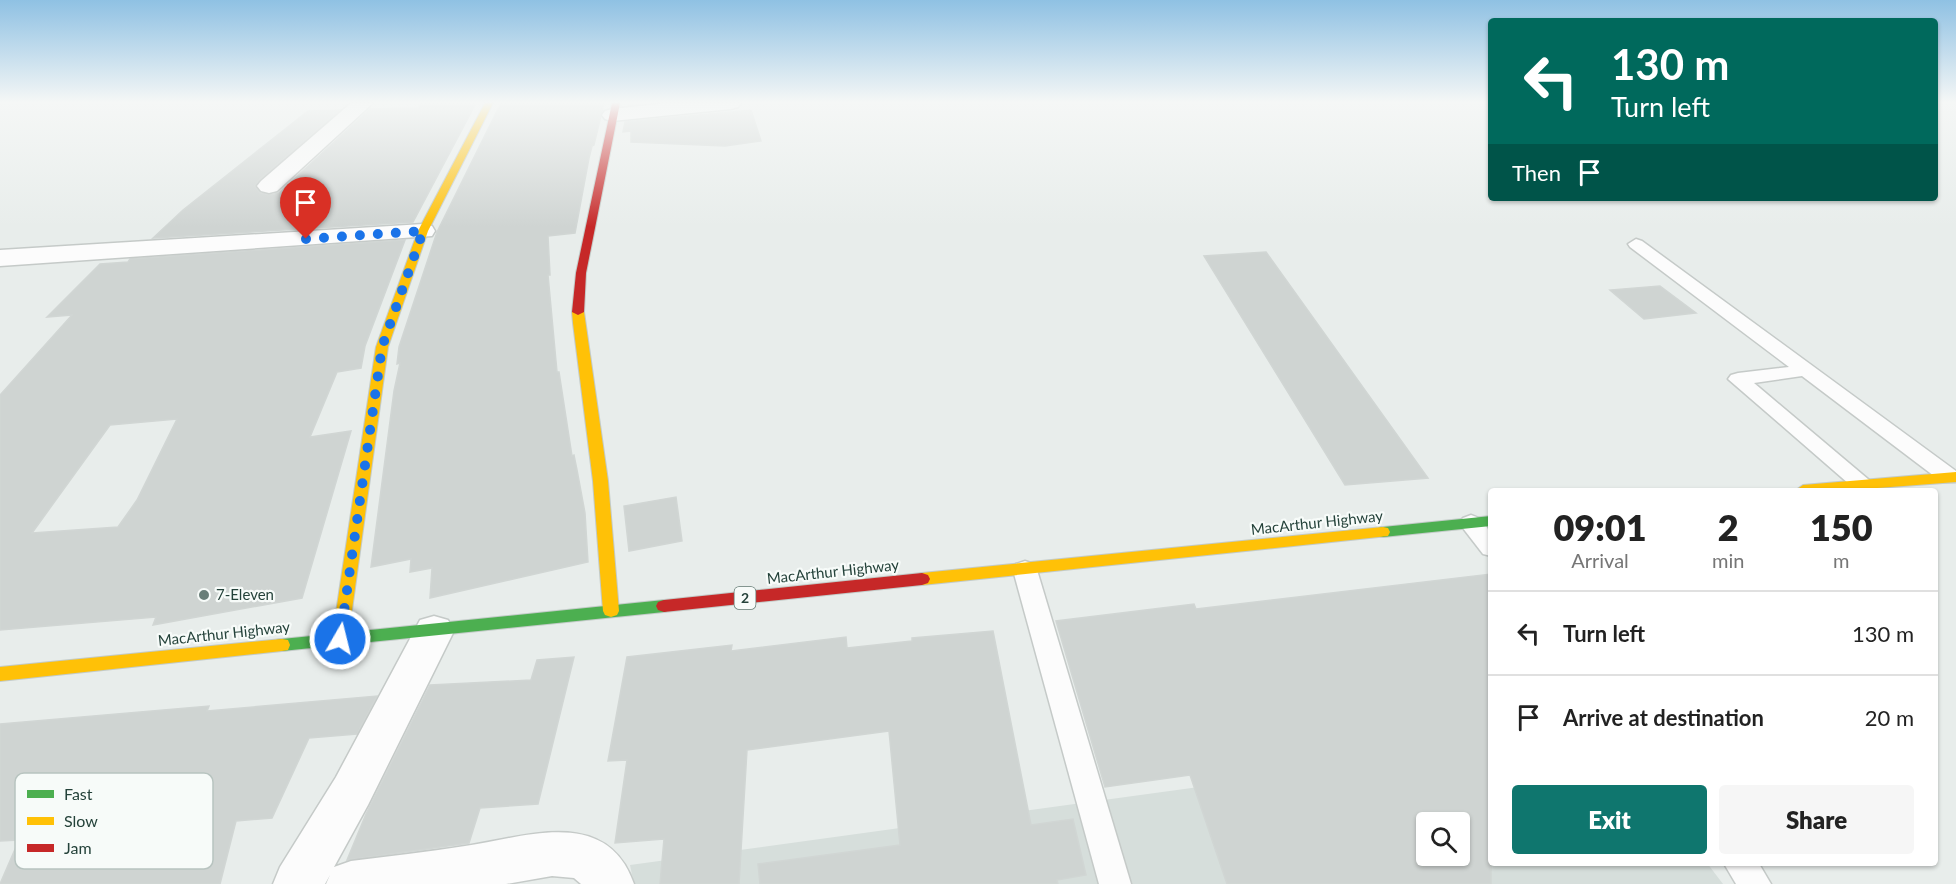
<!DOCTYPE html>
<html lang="en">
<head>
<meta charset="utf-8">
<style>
  :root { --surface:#fff; --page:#f6f6f6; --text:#222; --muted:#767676; --line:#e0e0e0; --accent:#0f766e }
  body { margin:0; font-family:Lato,sans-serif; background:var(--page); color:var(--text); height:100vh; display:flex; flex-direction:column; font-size:22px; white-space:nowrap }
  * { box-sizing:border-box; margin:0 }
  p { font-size:20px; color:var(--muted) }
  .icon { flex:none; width:33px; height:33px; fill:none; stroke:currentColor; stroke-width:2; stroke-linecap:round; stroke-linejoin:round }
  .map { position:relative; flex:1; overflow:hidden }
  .details { position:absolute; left:1488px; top:488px; width:450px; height:378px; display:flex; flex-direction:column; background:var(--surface); border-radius:6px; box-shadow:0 2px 4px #0004 }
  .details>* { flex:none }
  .guide { position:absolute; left:1488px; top:18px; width:450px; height:183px; border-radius:6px; box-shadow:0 2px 4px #0004; background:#00695c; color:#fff; overflow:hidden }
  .fabs { position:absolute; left:1416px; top:812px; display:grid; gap:12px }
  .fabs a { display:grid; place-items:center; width:54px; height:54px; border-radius:6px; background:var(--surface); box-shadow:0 2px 4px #0004; font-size:30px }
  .pin { position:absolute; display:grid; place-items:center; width:51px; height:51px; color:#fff; margin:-62px -26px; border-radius:50% 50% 50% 0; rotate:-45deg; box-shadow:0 0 6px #0007 }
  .pin .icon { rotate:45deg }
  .me { position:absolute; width:66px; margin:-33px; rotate:8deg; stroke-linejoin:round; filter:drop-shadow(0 0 4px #0008) }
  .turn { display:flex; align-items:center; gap:21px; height:126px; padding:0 24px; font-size:27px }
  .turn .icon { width:78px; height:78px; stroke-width:2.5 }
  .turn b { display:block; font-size:42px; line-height:51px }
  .then { display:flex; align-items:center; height:57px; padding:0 24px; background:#0003; gap:12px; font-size:22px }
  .eta { display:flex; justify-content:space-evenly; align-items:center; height:102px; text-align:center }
  .eta b { font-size:36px; font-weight:800; line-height:42px }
  .primary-button { display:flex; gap:12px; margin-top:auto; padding:12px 24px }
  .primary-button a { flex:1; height:69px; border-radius:6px; background:var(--accent); color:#fff; font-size:24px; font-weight:800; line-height:69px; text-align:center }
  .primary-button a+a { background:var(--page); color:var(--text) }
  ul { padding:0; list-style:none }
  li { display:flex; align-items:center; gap:18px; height:84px; padding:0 24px; border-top:2px solid var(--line) }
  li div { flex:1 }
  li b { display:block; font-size:22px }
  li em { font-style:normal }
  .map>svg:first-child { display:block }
  .built { fill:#d6dedb; fill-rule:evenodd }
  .building { fill:#cfd4d2; stroke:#d1d6d4; stroke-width:1.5; fill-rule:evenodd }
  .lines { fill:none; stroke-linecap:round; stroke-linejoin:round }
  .lane-casing { stroke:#c5cac8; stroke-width:3 }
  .street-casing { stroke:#c5cac8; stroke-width:3 }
  .fast-casing { stroke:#c3cbc8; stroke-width:2 }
  .slow-casing { stroke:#c3cbc8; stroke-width:2 }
  .jam-casing { stroke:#c3cbc8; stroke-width:2 }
  .lane { fill:#fcfcfc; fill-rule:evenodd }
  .street { fill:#fcfcfc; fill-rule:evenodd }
  .fast { fill:#4caf50; fill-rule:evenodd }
  .slow { fill:#ffc107; fill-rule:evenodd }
  .jam { fill:#c62828; fill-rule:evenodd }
  .route { stroke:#1a73e8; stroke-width:10; stroke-dasharray:0 18 }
  .poi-dot { fill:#697e78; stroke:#f7fbf9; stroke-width:2 }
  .labels { text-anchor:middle; stroke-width:4.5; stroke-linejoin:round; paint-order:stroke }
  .shield { fill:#f7fbf9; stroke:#637a73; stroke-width:1.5 }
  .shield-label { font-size:14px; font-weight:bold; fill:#24423a }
  .street-label { font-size:15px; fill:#24423a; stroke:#f7fbf9 }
  .poi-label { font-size:15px; fill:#24423a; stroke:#f7fbf9; text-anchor:start }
  .key { fill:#f7fbf9; stroke:#b8c4c0; stroke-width:1.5 }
  .key-label { font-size:16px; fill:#24423a }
</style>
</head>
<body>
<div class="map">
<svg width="1956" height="884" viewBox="0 0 1956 884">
  <rect width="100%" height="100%" fill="#e8edeb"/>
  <!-- built -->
  <path class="built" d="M1491 747V862L1707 863 1723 884H634L630 865ZM1426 822H1460V855H1426Z"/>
  <!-- building -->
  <g class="building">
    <path d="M421 103H476L413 222 153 238 183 210 308 111 340 110 260 179 255 186 260 193 270 195 279 193 370 109 418 108Z"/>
    <path d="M501 103H604L594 145 592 146 589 158 575 233 548 236 550 275H548L557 372H559L572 456 574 455 577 470 585 513 588 562 430 598 432 568 410 572 411 559 371 567 394 391 400 363 397 364 399 347 437 232Z"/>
    <path d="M751 110 761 141 725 146 631 142V131L623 132 625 122Z"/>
    <path d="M405 240 365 346 361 368 337 372 310 437 351 431 302 598 153 625 156 617 0 630V395L72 315 47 317 100 264 128 262 130 259ZM177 419 137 500 118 527 32 533 110 425Z"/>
    <path d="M1266 252 1428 478 1345 485 1204 256Z"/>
    <path d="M1660 286 1696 313 1644 319 1610 290Z"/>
    <path d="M676 497 682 541 629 551 624 506Z"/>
    <path d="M1491 574V884H1227L1190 775 1105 787 1056 621 1194 604 1196 609ZM1426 822H1460V855H1426Z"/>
    <path d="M993 631 1031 825 1073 819 1086 875 1057 880 1058 884H760L758 864 900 845 889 731 747 750 739 884H660L664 839 615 843 627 760 608 761 627 657 732 645 731 651 846 637 847 648 912 641V638Z"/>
    <path d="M574 657 538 804 480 808 469 843 347 860 366 814 430 685 531 680 537 660Z"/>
    <path d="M377 696 357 734 309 738 272 818 236 821 220 884H0L19 840 0 841V724L209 706 207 711Z"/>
  </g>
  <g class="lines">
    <defs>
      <g id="lane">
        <path d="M1636 239 1642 241 1956 471V482H1942L1802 376 1754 383 1875 485 1870 490H1856L1728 379 1731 375 1738 373 1789 367 1630 247 1628 244Z"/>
        <path d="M1471 515C1491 521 1491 538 1491 556L1483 554 1459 523 1463 518Z"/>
        <path d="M1025 561 1034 564 1037 570 1131 884H1099L1013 570 1016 564Z"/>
        <path d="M1723 862H1758L1771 884H1736Z"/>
      </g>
      <g id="street">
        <path d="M351 103H373L277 191 269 193 261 191 257 186 261 181Z"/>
        <path d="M667 103H741L738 107 731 109 612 121 605 119 602 115 605 111 612 109Z"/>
        <path d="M423 224 432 226 435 231 432 236 0 266V250Z"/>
        <path d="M434 616 448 620 454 631 368 805 334 867 351 861C389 856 427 852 465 846 526 837 607 806 634 884H581L574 878 552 876 506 884H326L330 875 325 884H273L280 867 336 777 420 620Z"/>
      </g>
      <g id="fast">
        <path d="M1491 516V526L1383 537 1378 536 1376 532 1378 528 1383 527Z"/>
        <path d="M664 600 670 602 672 606 670 610 664 612 282 651 276 650 274 645 276 640 282 639Z"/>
      </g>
      <g id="slow">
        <path d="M485 103H493L428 231 388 347 348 639 346 643 340 645 334 643 332 639 376 347 418 231Z"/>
        <path d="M578 309 584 312 608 481 619 611 617 615 611 617 605 615 603 611 593 481 573 323 572 312Z"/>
        <path d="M1956 472V482L1851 490H1796L1803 485Z"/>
        <path d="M1383 527 1388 528 1390 532 1388 536 922 585 916 583 914 579 916 575 922 573Z"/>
        <path d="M282 639 288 640 290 645 288 650 282 651 0 681V667Z"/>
      </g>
      <g id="jam">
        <path d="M612 103H620L586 273 584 312 578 315 572 312 576 273Z"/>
        <path d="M922 573 928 575 930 579 928 583 922 585 664 612 658 610 656 606 658 602 664 600Z"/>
      </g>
    </defs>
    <!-- lane casing -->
    <use href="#lane" class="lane-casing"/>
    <!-- street casing -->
    <use href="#street" class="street-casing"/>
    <!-- fast casing -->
    <use href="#fast" class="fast-casing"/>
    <!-- slow casing -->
    <use href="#slow" class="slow-casing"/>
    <!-- jam casing -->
    <use href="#jam" class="jam-casing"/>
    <!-- lane -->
    <use href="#lane" class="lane"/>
    <!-- street -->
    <use href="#street" class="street"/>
    <!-- fast -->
    <use href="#fast" class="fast"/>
    <!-- slow -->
    <use href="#slow" class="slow"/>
    <!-- jam -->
    <use href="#jam" class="jam"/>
  </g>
  <!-- sky -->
  <linearGradient id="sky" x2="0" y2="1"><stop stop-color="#8fc1e3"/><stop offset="0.45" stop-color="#f5f7f6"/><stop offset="1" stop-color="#f5f7f6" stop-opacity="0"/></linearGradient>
  <rect width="1956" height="227" fill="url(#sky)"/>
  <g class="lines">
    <!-- route -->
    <path class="route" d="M306 239 423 231 382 347 340 639"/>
  </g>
  <!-- markers -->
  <circle class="poi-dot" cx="204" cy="595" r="6"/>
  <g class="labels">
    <!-- shield labels -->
    <rect class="shield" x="734.5" y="587" width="21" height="22" rx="4.5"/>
    <g class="shield-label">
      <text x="745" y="603">2</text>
    </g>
    <!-- street labels -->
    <g class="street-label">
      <text transform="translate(1317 523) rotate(-6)" y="5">MacArthur Highway</text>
      <text transform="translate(833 572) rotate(-6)" y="5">MacArthur Highway</text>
      <text transform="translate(224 634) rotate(-6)" y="5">MacArthur Highway</text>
    </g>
    <!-- poi labels -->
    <g class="poi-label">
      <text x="216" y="600">7-Eleven</text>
    </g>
  </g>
  <!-- legend -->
  <rect x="15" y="773" width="198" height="96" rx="9" class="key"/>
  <rect x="27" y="790" width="27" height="8" fill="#4caf50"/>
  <rect x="27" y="817" width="27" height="8" fill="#ffc107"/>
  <rect x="27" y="844" width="27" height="8" fill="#c62828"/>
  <g class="key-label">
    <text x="64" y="800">Fast</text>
    <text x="64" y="827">Slow</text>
    <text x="64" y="854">Jam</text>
  </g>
</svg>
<div class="fabs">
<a><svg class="icon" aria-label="search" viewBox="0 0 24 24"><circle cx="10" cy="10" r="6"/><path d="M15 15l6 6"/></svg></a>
</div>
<div class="pin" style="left:306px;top:239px;background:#d93025"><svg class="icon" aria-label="arrive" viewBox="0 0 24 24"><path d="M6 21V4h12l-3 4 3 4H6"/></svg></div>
<svg class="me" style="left:340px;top:639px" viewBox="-20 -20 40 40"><circle r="17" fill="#1a73e8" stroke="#fff" stroke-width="3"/><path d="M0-11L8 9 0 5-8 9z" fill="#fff"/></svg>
<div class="guide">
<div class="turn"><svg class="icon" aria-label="left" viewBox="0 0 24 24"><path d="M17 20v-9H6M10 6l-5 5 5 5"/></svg><div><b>130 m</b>Turn left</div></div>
<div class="then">Then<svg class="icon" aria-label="arrive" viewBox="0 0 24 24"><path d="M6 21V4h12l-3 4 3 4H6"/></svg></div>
</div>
<section class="details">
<div class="eta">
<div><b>09:01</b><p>Arrival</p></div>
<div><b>2</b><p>min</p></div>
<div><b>150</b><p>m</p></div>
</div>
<ul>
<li><svg class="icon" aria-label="left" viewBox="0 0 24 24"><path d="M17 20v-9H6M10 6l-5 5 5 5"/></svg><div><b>Turn left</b></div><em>130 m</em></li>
<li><svg class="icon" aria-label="arrive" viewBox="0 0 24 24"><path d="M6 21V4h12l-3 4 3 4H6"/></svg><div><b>Arrive at destination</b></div><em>20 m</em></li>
</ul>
<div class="primary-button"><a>Exit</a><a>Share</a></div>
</section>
</div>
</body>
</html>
